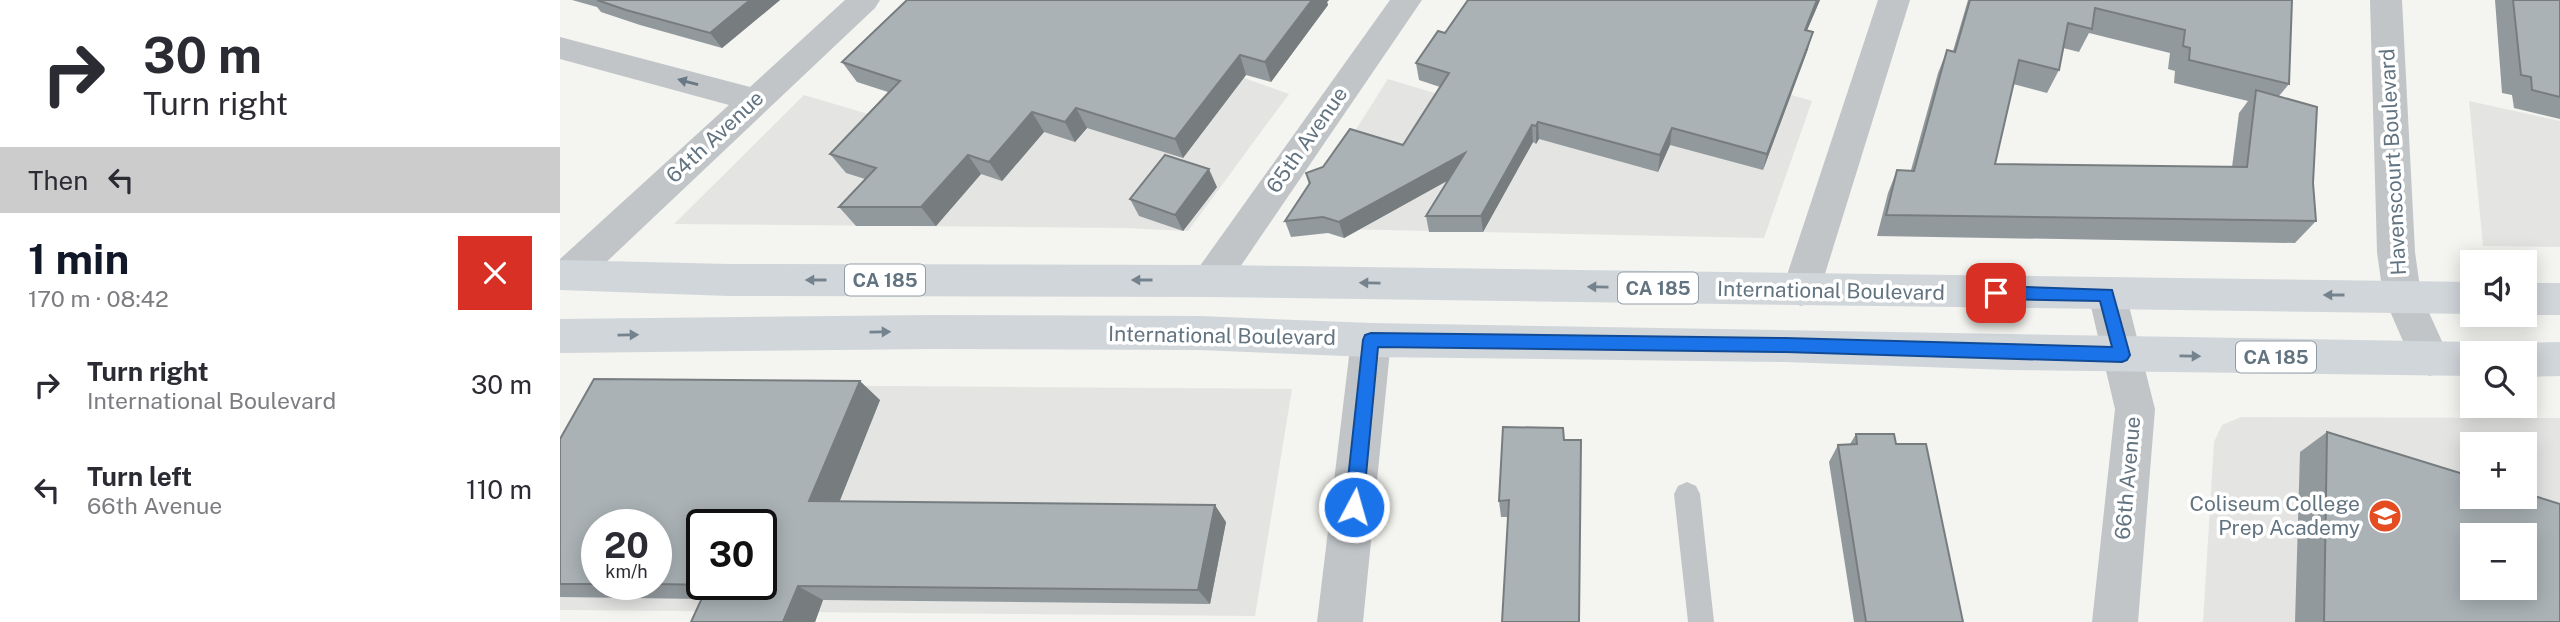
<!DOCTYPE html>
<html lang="en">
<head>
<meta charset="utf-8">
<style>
  :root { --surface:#fff; --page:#f2f2f3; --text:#2b2b33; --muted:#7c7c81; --accent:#111827 }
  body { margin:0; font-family:"Public Sans",sans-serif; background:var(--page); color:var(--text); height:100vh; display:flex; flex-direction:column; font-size:26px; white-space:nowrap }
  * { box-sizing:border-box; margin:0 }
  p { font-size:23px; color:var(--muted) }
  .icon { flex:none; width:38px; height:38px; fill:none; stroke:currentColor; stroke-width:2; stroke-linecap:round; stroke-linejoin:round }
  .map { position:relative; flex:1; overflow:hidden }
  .panel { display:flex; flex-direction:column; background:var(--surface); width:560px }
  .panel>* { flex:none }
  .guide { background:#fff; color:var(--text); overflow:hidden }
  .fabs { position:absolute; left:1900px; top:250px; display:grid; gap:14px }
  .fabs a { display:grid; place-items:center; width:77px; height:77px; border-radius:0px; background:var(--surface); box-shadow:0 4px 18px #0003; font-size:35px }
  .speed { position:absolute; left:21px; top:509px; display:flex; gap:14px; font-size:35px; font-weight:700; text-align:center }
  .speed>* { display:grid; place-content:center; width:91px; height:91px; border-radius:50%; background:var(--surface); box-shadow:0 4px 18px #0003; line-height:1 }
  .speed small { font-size:18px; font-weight:400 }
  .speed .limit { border:4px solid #111; border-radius:10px; background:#fff; color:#111 }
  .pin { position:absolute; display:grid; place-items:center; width:60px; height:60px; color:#fff; margin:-30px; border-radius:14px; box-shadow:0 4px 10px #0006 }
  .me { position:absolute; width:77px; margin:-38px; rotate:6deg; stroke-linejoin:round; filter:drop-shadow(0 0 5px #0008) }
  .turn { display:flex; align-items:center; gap:24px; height:147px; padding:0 28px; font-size:32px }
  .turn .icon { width:91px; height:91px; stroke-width:2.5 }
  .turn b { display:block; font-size:49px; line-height:60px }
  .then { display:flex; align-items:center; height:66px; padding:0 28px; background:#0003; gap:14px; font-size:26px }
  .round { display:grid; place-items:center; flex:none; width:74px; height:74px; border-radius:0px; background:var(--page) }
  .headline { display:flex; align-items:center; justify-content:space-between; height:119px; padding:0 28px }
  h1 { font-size:42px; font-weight:700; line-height:52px; color:var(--accent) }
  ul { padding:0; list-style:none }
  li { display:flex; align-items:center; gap:21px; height:105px; padding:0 28px }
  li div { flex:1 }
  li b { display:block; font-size:26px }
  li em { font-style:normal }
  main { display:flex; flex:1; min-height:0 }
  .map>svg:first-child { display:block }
  .built { fill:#e4e5e3; fill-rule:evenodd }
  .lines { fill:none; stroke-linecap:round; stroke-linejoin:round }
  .service { fill:#c1c5c8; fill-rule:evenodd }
  .minor { fill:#c1c5c8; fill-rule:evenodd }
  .tertiary { fill:#c1c5c8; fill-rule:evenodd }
  .primary { fill:#d1d6da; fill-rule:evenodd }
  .wall { fill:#92999d; fill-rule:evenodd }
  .shaded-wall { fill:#777d7f }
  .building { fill:#aab2b6; stroke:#777d7f; stroke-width:2; fill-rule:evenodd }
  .oneway { fill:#687885 }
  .oneway2 { fill:#74838e }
  .route { fill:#1a73e8; stroke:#114b97; stroke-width:2 }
  .labels { text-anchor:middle; stroke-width:7; stroke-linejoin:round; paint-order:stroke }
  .shield { fill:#fff; stroke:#929ea7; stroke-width:2 }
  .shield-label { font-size:19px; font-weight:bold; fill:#637481 }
  .street-label { font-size:21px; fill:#637481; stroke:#fff }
  .poi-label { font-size:21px; fill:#637481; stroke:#fff; text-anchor:end }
</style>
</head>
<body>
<main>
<section class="panel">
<div class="guide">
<div class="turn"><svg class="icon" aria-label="right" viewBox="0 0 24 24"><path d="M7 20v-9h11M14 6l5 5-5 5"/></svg><div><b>30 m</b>Turn right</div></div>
<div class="then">Then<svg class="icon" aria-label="left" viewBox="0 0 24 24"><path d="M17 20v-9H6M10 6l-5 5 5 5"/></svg></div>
</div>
<div class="headline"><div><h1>1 min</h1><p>170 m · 08:42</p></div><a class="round" style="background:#d93025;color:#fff"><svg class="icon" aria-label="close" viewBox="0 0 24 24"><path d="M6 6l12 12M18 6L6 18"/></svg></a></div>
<ul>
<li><svg class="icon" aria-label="right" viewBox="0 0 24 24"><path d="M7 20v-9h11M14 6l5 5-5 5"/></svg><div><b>Turn right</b><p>International Boulevard</p></div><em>30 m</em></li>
<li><svg class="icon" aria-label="left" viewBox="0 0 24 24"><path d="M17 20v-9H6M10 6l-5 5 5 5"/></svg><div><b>Turn left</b><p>66th Avenue</p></div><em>110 m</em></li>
</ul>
</section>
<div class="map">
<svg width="2000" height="622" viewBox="0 0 2000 622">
  <rect width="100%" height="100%" fill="#f4f4f0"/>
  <!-- built -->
  <g class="built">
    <path d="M1129 65 1252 101 1204 238 733 228 828 79 987 127Z"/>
    <path d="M684 78 729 94 628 231 564 228 114 224 244 95 379 135Z"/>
    <path d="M1909 101 2000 121V247L1923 246Z"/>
    <path d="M66 384 732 389 695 616 0 610V503ZM37 525H96V584H37ZM142 525H201V584H142Z"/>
    <path d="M1681 417 2000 418V622H1643L1654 442 1662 425ZM1913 444H1965V497H1913ZM1913 536H1965V588H1913Z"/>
  </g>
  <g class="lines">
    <!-- service -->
    <path class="service" d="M1127 482 1136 486 1140 494 1154 622H1128L1114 494 1118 486Z"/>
    <!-- minor -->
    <g class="minor">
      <path d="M285 0H320L315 8 21 286 8 290 0 288V259L169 105 0 59V37L190 87Z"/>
      <path d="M830 0H862L663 292 650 297 637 292 631 281 637 270Z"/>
      <path d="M1318 0H1350L1260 290 1254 301 1241 306 1228 301 1222 290Z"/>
      <path d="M811 323 825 328 831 340 803 622H757L791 340 797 328Z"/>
    </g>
    <!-- tertiary -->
    <g class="tertiary">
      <path d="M1810 0H1842L1855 252 1861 295 1890 359 1884 371 1870 376 1856 371 1823 295 1817 252Z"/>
      <path d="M1547 278 1560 283 1566 294 1595 409 1578 622H1532L1555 409 1528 294 1534 283Z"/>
    </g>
    <!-- primary -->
    <g class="primary">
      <path d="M0 260 169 264 650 265 1913 282V314L650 297 169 296 0 290Z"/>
      <rect x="1965" y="283" width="35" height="32"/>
      <path d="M372 315 639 316 811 323 1913 342 1927 347 1930 354H1913V376L1450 370 1225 362 811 357 639 350 372 349 0 353V319Z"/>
      <path d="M2000 342V376L1965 377V354H1948L1951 348 1965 343Z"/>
    </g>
  </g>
  <!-- wall -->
  <g class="wall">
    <path d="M12 0H220L162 48 80 25 41 12 37 7Z"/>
    <path d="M347 0H769L767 2 768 5 711 82 686 75 623 158 527 128 515 142 484 132 442 181 421 174 376 226H296L279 207 305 179 286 173 270 154 328 92 297 82 282 62Z"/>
    <path d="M908 0H1260L1247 30 1248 49 1203 170 1110 145 1098 172 979 139 976 144 973 142 923 232H869L866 216 888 180 784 238 768 233 731 237 725 221 749 185 746 173 843 145 880 87 859 80 856 63 885 33Z"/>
    <path d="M1408 0H1732L1729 84 1719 96 1753 183 1756 221 1735 243 1317 236 1328 193 1337 170H1351L1378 73 1387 50 1393 51ZM1529 33 1610 53 1608 69 1615 71 1614 83 1688 101 1679 113 1672 167 1435 164 1453 84 1487 93 1499 70 1503 48 1519 52Z"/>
    <path d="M1935 0H2000V119L1954 108 1952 95 1942 93Z"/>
    <path d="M657 187 623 231 579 216 570 199Z"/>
    <path d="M320 400 279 502 666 522 650 604 263 600 255 622H131L141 599 0 597V439ZM37 525 96 584H37Z"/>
    <path d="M1003 428 948 517H941L939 501Z"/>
    <path d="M1767 432 2000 622H1735L1740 452Z"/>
    <path d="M1296 434 1336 444 1403 622H1294L1269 462 1278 445 1290 444Z"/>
  </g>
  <!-- shaded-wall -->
  <g class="shaded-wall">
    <path d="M190 0H220L162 48 150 33Z"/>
    <path d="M752 0H769L767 2 768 5 711 82 705 62Z"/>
    <path d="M1257 0H1260L1240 47 1245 30Z"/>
    <path d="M1253 32 1248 49 1203 170 1207 154Z"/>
    <path d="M680 55 686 75 623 158 615 139Z"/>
    <path d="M516 108 527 128 515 142 505 122Z"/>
    <path d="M472 112 484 132 442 181 429 162Z"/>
    <path d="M978 122 979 139 976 144V126Z"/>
    <path d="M972 125 973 142 923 232 921 216Z"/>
    <path d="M1112 128 1110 145 1098 172 1100 155Z"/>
    <path d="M905 153 907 170 784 238 779 222Z"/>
    <path d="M408 155 421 174 376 226 361 207Z"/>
    <path d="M649 169 657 187 623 231 615 215Z"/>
    <path d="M300 381 320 400 273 518 249 501Z"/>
    <path d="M655 505 666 522 650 604 638 590Z"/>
    <path d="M238 586 263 600 255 622H223Z"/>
  </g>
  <!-- building -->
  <g class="building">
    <path d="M37 0H190L150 33 66 10Z"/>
    <path d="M347 0H752L705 62 680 55 615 139 516 108 505 122 472 112 429 162 408 155 361 207H279L316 168 270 154 340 81 282 62Z"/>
    <path d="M908 0H1257L1245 30 1253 32 1207 154 1112 128 1100 155 978 122 976 126 972 125 921 216H866L905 153 779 222 763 217 725 221 750 183 746 173 763 167 790 129 843 145 889 73 856 63 878 31 885 33Z"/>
    <path d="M1410 0H1732L1729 84 1629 60 1630 48 1623 46 1625 30 1535 8 1532 29 1508 23 1499 70 1459 60 1435 164 1687 167 1696 90 1757 107 1753 183 1756 221 1326 215 1337 170 1354 171 1387 50 1395 52Z"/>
    <path d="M1953 0H2000V97L1972 90 1971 77 1961 75Z"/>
    <path d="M605 155 649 169 615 215 570 199Z"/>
    <path d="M34 379 300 381 249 501 655 505 638 590 238 586 223 622H131L148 585 96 584V525H37V584H0V439ZM142 525H201V584H142Z"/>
    <path d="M943 427 1003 428 1004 440H1021L1019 622H942L949 500 939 501Z"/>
    <path d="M1767 432 1913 477V497H1965V493L2000 504V622H1764ZM1913 536H1965V588H1913Z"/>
    <path d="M1296 434H1334L1336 444H1366L1403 622H1306L1278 445 1297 444Z"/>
  </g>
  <!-- one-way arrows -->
  <defs><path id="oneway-solid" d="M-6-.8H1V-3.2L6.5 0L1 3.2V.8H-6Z" transform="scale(1.75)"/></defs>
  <use class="oneway" href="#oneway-solid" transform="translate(128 82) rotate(-165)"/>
  <g class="oneway2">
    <use href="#oneway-solid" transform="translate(256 280) rotate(-180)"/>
    <use href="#oneway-solid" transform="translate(582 280) rotate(-180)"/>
    <use href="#oneway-solid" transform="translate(810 283) rotate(-179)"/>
    <use href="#oneway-solid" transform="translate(1038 287) rotate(-179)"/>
    <use href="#oneway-solid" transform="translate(1774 295) rotate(-180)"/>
    <use href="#oneway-solid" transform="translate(320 332) rotate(-1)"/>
    <use href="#oneway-solid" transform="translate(68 335) rotate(-1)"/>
    <use href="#oneway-solid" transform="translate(1630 356) rotate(1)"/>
  </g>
  <!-- route -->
  <path class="route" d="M1436 286 1552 290 1570 355 1567 360 1562 362 1225 352 818 347 803 507 801 513 794 515 788 513 785 507 803 340 805 335 811 333 1225 338 1552 347 1540 301 1436 299 1428 293Z"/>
  <!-- icons -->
  <defs>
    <symbol id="school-disc" viewBox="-11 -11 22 22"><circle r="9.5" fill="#e34d21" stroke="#fff"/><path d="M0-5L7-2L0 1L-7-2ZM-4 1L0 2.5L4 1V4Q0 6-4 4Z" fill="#fff"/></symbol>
  </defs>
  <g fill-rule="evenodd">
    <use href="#school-disc" x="1806" y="497" width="38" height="38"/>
  </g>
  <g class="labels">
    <!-- shield labels -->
    <g class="shield">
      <rect x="285" y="264.5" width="80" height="31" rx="5"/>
      <rect x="1058" y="272.5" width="80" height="31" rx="5"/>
      <rect x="1676" y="341.5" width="80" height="31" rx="5"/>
    </g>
    <g class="shield-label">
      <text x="325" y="287">CA 185</text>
      <text x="1098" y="295">CA 185</text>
      <text x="1716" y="364">CA 185</text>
    </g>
    <!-- street labels -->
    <g class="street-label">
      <text transform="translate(155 137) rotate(-43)" y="7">64th Avenue</text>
      <text transform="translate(747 140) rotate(-55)" y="7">65th Avenue</text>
      <text transform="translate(1833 162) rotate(-93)" y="7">Havenscourt Boulevard</text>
      <text transform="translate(1271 291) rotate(1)" y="7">International Boulevard</text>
      <text transform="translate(662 336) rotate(1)" y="7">International Boulevard</text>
      <text transform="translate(1568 478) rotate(-85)" y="7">66th Avenue</text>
    </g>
    <!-- poi labels -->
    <g class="poi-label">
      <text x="1800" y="511">Coliseum College<tspan x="1800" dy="24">Prep Academy</tspan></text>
    </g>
  </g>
</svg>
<div class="fabs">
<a><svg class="icon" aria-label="sound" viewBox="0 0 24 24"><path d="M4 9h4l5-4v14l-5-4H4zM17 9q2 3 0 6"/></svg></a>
<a><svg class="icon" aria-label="search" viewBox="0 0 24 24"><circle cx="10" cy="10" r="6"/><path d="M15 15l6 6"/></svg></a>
<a>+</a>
<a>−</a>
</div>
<div class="speed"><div>20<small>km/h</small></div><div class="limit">30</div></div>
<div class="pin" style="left:1436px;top:293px;background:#d93025"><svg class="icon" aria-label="arrive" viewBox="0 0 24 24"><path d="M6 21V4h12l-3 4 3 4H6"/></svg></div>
<svg class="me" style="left:794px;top:507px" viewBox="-20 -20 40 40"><circle r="17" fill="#1a73e8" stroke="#fff" stroke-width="3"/><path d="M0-11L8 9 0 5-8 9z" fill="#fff"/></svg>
</div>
</main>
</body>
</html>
